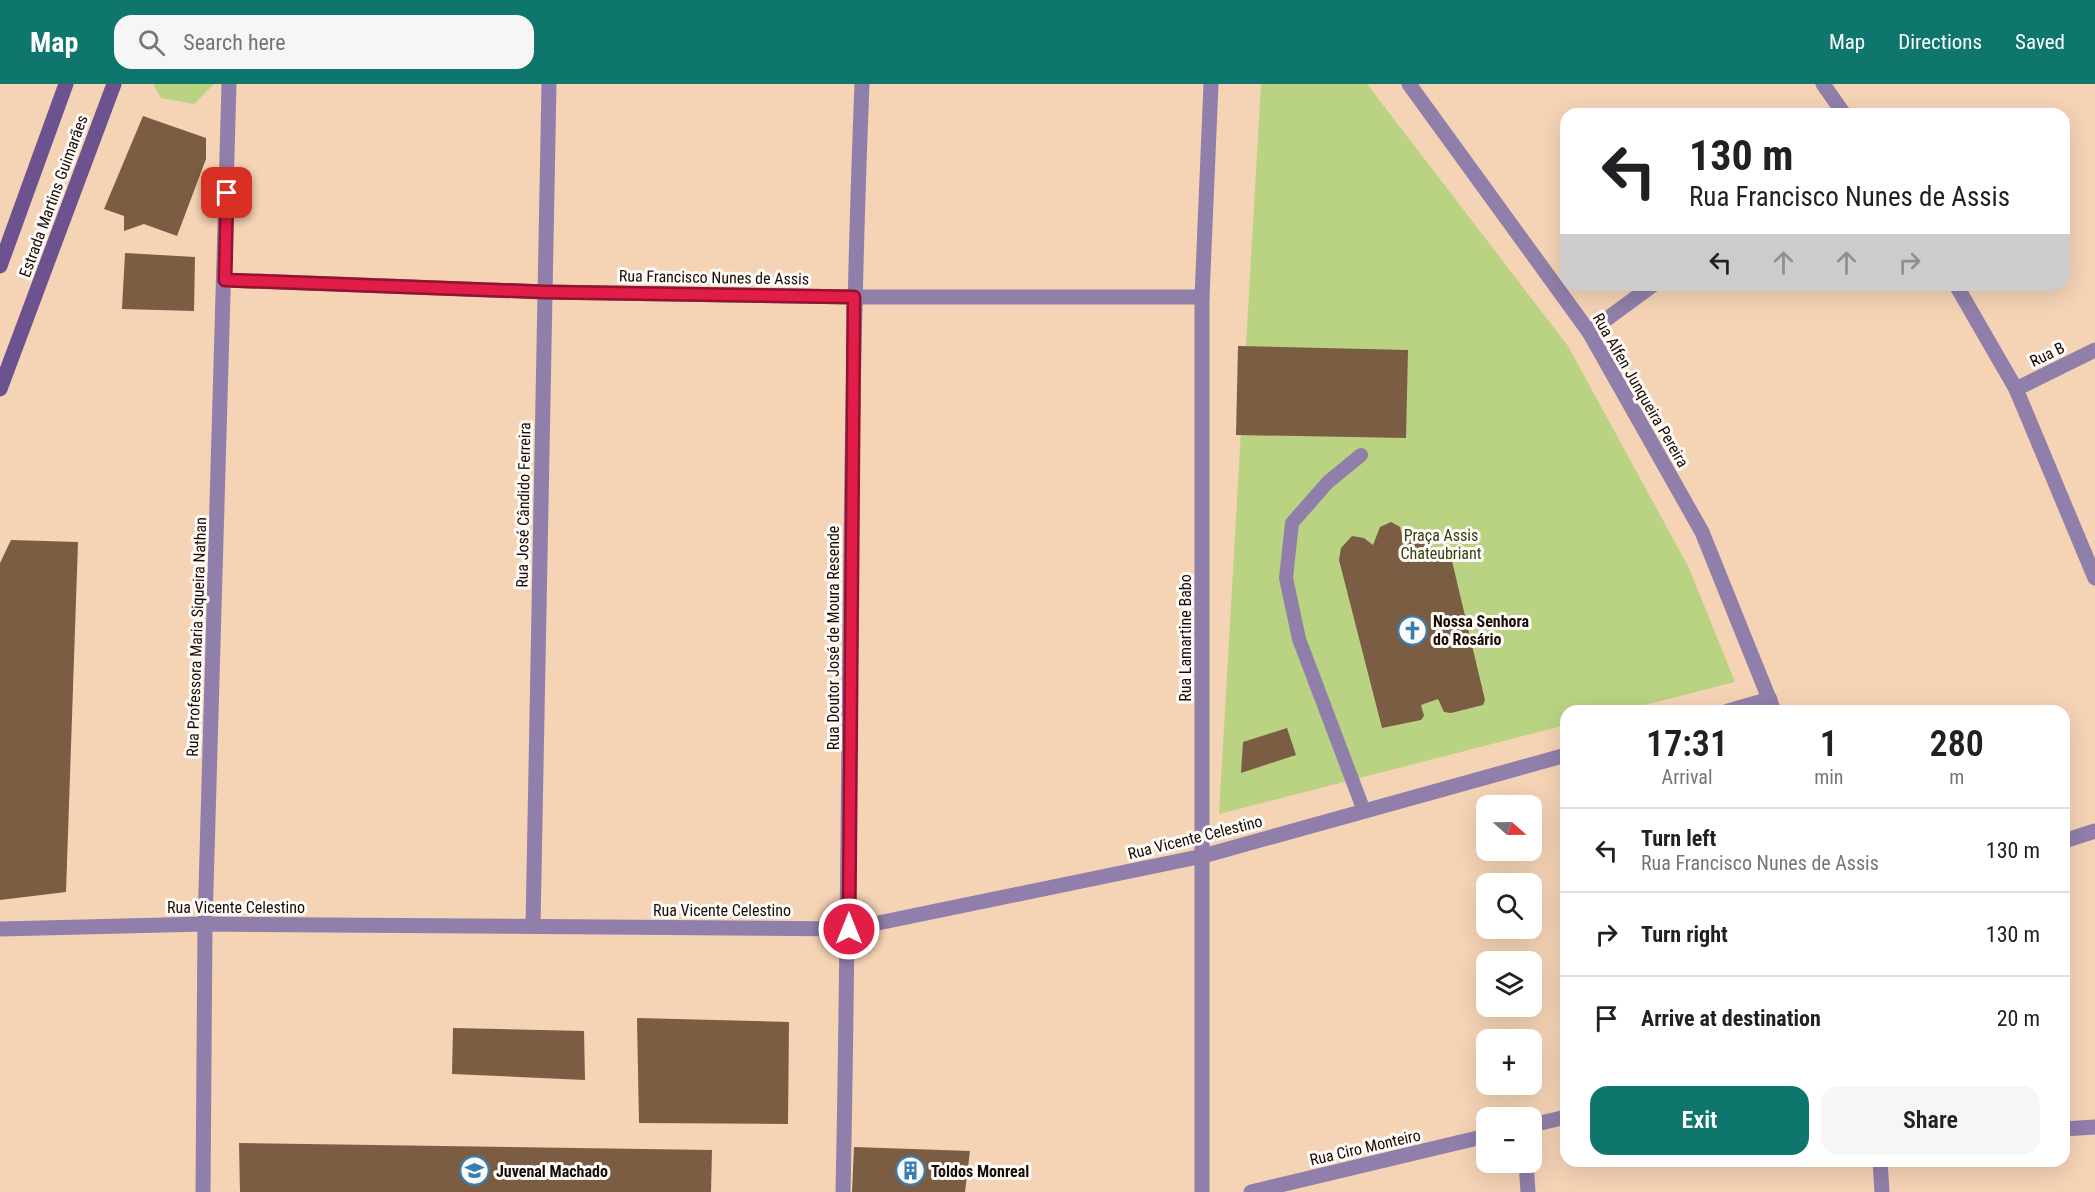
<!DOCTYPE html>
<html lang="en">
<head>
<meta charset="utf-8">
<style>
  :root { --surface:#fff; --page:#f6f6f6; --text:#202124; --muted:#757577; --line:#e0e0e0; --accent:#0f766e }
  body { margin:0; font-family:"Roboto Condensed",sans-serif; background:var(--page); color:var(--text); height:100vh; display:flex; flex-direction:column; font-size:22px; white-space:nowrap }
  * { box-sizing:border-box; margin:0 }
  p { font-size:20px; color:var(--muted) }
  .icon { flex:none; width:33px; height:33px; fill:none; stroke:currentColor; stroke-width:2; stroke-linecap:round; stroke-linejoin:round }
  .map { position:relative; flex:1; overflow:hidden }
  .sheet { position:absolute; left:1560px; top:621px; width:510px; height:462px; display:flex; flex-direction:column; background:var(--surface); border-radius:18px; box-shadow:0 6px 24px #0002 }
  .sheet>* { flex:none }
  .banner { position:absolute; left:1560px; top:24px; width:510px; height:183px; border-radius:18px; box-shadow:0 6px 24px #0002; background:#fff; color:var(--text); overflow:hidden }
  .needle { width:39px; rotate:110deg }
  .fabs { position:absolute; left:1476px; top:711px; display:grid; gap:12px }
  .fabs a { display:grid; place-items:center; width:66px; height:66px; border-radius:12px; background:var(--surface); box-shadow:0 6px 24px #0002; font-size:30px }
  .pin { position:absolute; display:grid; place-items:center; width:51px; height:51px; color:#fff; margin:-26px; border-radius:12px; box-shadow:0 3px 9px #0006 }
  .me { position:absolute; width:66px; margin:-33px; rotate:0deg; stroke-linejoin:round; filter:drop-shadow(0 0 4px #0008) }
  .turn { display:flex; align-items:center; gap:21px; height:126px; padding:0 30px; font-size:27px }
  .turn .icon { width:78px; height:78px; stroke-width:2.5 }
  .turn b { display:block; font-size:42px; line-height:51px }
  .lanes { display:flex; align-items:center; height:57px; padding:0 30px; background:#0003; justify-content:center; gap:30px; direction:ltr }
  .lanes .off { opacity:.35 }
  .eta { display:flex; justify-content:space-evenly; align-items:center; height:102px; text-align:center }
  .eta b { font-size:36px; font-weight:600; line-height:42px }
  .action { display:flex; gap:12px; margin-top:auto; padding:12px 30px }
  .action a { flex:1; height:69px; border-radius:18px; background:var(--accent); color:#fff; font-size:24px; font-weight:600; line-height:69px; text-align:center }
  .action a+a { background:var(--page); color:var(--text) }
  ul { padding:0; list-style:none }
  li { display:flex; align-items:center; gap:18px; height:84px; padding:0 30px; border-top:2px solid var(--line) }
  li div { flex:1 }
  li b { display:block; font-size:22px }
  li em { font-style:normal }
  header { display:flex; align-items:center; gap:36px; box-sizing:border-box; height:84px; padding:0 30px; background:var(--accent); color:#fff }
  header strong { font-size:28px }
  nav { display:flex; gap:33px; margin-inline-start:auto; font-size:21px }
  .search { width:420px; height:54px; background:var(--page); display:flex; align-items:center; gap:15px; box-sizing:border-box; padding:0 21px; border-radius:18px; color:var(--muted); font-size:22px }
  .map>svg:first-child { display:block }
  .green { fill:#bad383 }
  .building { fill:#7b5d43 }
  .lines { fill:none; stroke-linecap:round; stroke-linejoin:round }
  .lane { stroke:#907faa; stroke-width:14 }
  .street { stroke:#907faa; stroke-width:15 }
  .secondary { stroke:#6d5290; stroke-width:15 }
  .route-casing { stroke:#92132f; stroke-width:15 }
  .route { stroke:#e11d48; stroke-width:10 }
  .labels { text-anchor:middle; stroke-width:6; stroke-linejoin:round; paint-order:stroke }
  .street-label { font-size:16px; fill:#180d04; stroke:#fefaf7 }
  .park-label { font-size:16px; fill:#333f10; stroke:#fefaf7 }
  .poi-label { font-size:16px; font-weight:bold; fill:#180d04; stroke:#fefaf7; text-anchor:start }
</style>
</head>
<body>
<header>
<strong>Map</strong>
<div class="search"><svg class="icon" aria-label="search" viewBox="0 0 24 24"><circle cx="10" cy="10" r="6"/><path d="M15 15l6 6"/></svg>Search here</div>
<nav><a>Map</a><a>Directions</a><a>Saved</a></nav>
</header>
<div class="map">
<svg width="2095" height="1108" viewBox="0 0 2095 1108">
  <rect width="100%" height="100%" fill="#f5d3b5"/>
  <!-- green -->
  <g class="green">
    <path d="M153 0H214L194 20 161 14Z"/>
    <path d="M1261 0H1367L1568 262 1689 484 1735 598 1621 627H1566V641L1219 730Z"/>
  </g>
  <!-- building -->
  <g class="building">
    <path d="M143 32 206 54V75L177 152 144 140 124 147V132L104 125Z"/>
    <path d="M125 169 195 173 194 227 122 225Z"/>
    <path d="M1238 262 1408 266 1406 354 1236 351Z"/>
    <path d="M1391 438 1400 443 1403 454 1409 456 1416 453 1452 477 1485 616 1483 621 1451 629 1444 628 1438 615 1421 621 1424 632 1421 636 1382 644 1339 476 1341 464 1352 452 1364 454 1373 461 1380 443Z"/>
    <path d="M11 456 78 458 66 808 0 816V479Z"/>
    <path d="M1287 644 1296 671 1241 689 1243 658Z"/>
    <path d="M637 934 789 938 788 1040 639 1039Z"/>
    <path d="M453 944 584 947 585 996 452 990Z"/>
    <path d="M239 1059 712 1066 711 1108H240Z"/>
    <path d="M854 1063 970 1067 965 1108H852Z"/>
  </g>
  <g class="lines">
    <!-- lane -->
    <path class="lane" d="M1361 371 1328 398 1292 439 1286 494 1299 555 1364 727"/>
    <!-- street -->
    <g class="street">
      <path d="M1409 0 1589 248 1702 448 1774 627"/>
      <path d="M1823 0 1844 30"/>
      <path d="M225 196 545 208 854 213H1202"/>
      <path d="M1956 201 2016 305 2095 494"/>
      <path d="M1589 248 1653 201"/>
      <path d="M2016 305 2095 266"/>
      <path d="M1728 627 1770 615"/>
      <path d="M2064 757 2095 747"/>
      <path d="M533 842 549 0"/>
      <path d="M0 845 205 840 849 845 1203 772 1566 671"/>
      <path d="M1532 1041 1566 1033"/>
      <path d="M2064 1045 2095 1043"/>
      <path d="M1880 1077 1882 1108"/>
      <path d="M1526 1078 1528 1108"/>
      <path d="M203 1108 205 840 229 0"/>
      <path d="M843 1108C851 739 847 369 862 0"/>
      <path d="M1202 1108V213L1211 0"/>
      <path d="M1251 1108 1486 1052"/>
    </g>
    <!-- secondary -->
    <g class="secondary">
      <path d="M0 182 66 0"/>
      <path d="M0 305 114 0"/>
    </g>
  </g>
  <g class="lines">
    <defs>
      <path id="route" d="M227 109 225 196 545 208 854 213 849 845"/>
    </defs>
    <!-- route casing -->
    <use href="#route" class="route-casing"/>
    <!-- route -->
    <use href="#route" class="route"/>
  </g>
  <!-- icons -->
  <defs>
    <symbol id="church-ring" viewBox="-11 -11 22 22"><circle r="9.5" fill="#fefaf7" stroke="#367fb3" stroke-width="1.5"/><path d="M-1.2-6h2.4v3.5h3.3v2.4h-3.3V6h-2.4V-.1h-3.3v-2.4h3.3Z" fill="#367fb3"/></symbol>
    <symbol id="school-ring" viewBox="-11 -11 22 22"><circle r="9.5" fill="#fefaf7" stroke="#367fb3" stroke-width="1.5"/><path d="M0-5L7-2L0 1L-7-2ZM-4 1L0 2.5L4 1V4Q0 6-4 4Z" fill="#367fb3"/></symbol>
    <symbol id="building-ring" viewBox="-11 -11 22 22"><circle r="9.5" fill="#fefaf7" stroke="#367fb3" stroke-width="1.5"/><path d="M-4-6H4V6H1V3H-1V6H-4ZM-2.5-4.3h1.7v1.8h-1.7ZM.8-4.3h1.7v1.8H.8ZM-2.5-1h1.7V.8h-1.7ZM.8-1h1.7V.8H.8Z" fill="#367fb3"/></symbol>
  </defs>
  <g fill-rule="evenodd">
    <use href="#church-ring" x="1396" y="530" width="33" height="33"/>
    <use href="#school-ring" x="458" y="1070" width="33" height="33"/>
    <use href="#building-ring" x="894" y="1070" width="33" height="33"/>
  </g>
  <g class="labels">
    <!-- street labels -->
    <g class="street-label">
      <text transform="translate(53 112) rotate(-70)" y="6">Estrada Martins Guimarães</text>
      <text transform="translate(714 193) rotate(1)" y="6">Rua Francisco Nunes de Assis</text>
      <text transform="translate(2047 270) rotate(-26)" y="6">Rua B</text>
      <text transform="translate(1641 306) rotate(60)" y="6">Rua Alfen Junqueira Pereira</text>
      <text transform="translate(523 421) rotate(-89)" y="6">Rua José Cândido Ferreira</text>
      <text transform="translate(196 553) rotate(-88)" y="6">Rua Professora Maria Siqueira Nathan</text>
      <text transform="translate(833 554) rotate(-90)" y="6">Rua Doutor José de Moura Resende</text>
      <text transform="translate(1185 554) rotate(-90)" y="6">Rua Lamartine Babo</text>
      <text transform="translate(1195 753) rotate(-14)" y="6">Rua Vicente Celestino</text>
      <text x="236" y="829">Rua Vicente Celestino</text>
      <text x="722" y="832">Rua Vicente Celestino</text>
      <text transform="translate(1365 1063) rotate(-13)" y="6">Rua Ciro Monteiro</text>
    </g>
    <!-- park labels -->
    <g class="park-label">
      <text x="1441" y="457">Praça Assis<tspan x="1441" dy="18">Chateubriant</tspan></text>
    </g>
    <!-- poi labels -->
    <g class="poi-label">
      <text x="1433" y="543">Nossa Senhora<tspan x="1433" dy="18">do Rosário</tspan></text>
      <text x="496" y="1093">Juvenal Machado</text>
      <text x="931" y="1093">Toldos Monreal</text>
    </g>
  </g>
</svg>
<div class="fabs">
<a><svg class="needle" viewBox="-14 -14 28 28"><path d="M0-13l5 13h-10z" fill="#e53935"/><path d="M0 13l5-13h-10z" fill="#757577"/></svg></a>
<a><svg class="icon" aria-label="search" viewBox="0 0 24 24"><circle cx="10" cy="10" r="6"/><path d="M15 15l6 6"/></svg></a>
<a><svg class="icon" aria-label="layers" viewBox="0 0 24 24"><path d="M12 4l9 5-9 5-9-5zM3 14l9 5 9-5"/></svg></a>
<a>+</a>
<a>−</a>
</div>
<div class="pin" style="left:227px;top:109px;background:#d93025"><svg class="icon" aria-label="arrive" viewBox="0 0 24 24"><path d="M6 21V4h12l-3 4 3 4H6"/></svg></div>
<svg class="me" style="left:849px;top:845px" viewBox="-20 -20 40 40"><circle r="17" fill="#e11d48" stroke="#fff" stroke-width="3"/><path d="M0-11L8 9 0 5-8 9z" fill="#fff"/></svg>
<div class="banner">
<div class="turn"><svg class="icon" aria-label="left" viewBox="0 0 24 24"><path d="M17 20v-9H6M10 6l-5 5 5 5"/></svg><div><b>130 m</b>Rua Francisco Nunes de Assis</div></div>
<div class="lanes"><svg class="icon" aria-label="left" viewBox="0 0 24 24"><path d="M17 20v-9H6M10 6l-5 5 5 5"/></svg><svg class="icon off" aria-label="ahead" viewBox="0 0 24 24"><path d="M12 20V5M6 11l6-6 6 6"/></svg><svg class="icon off" aria-label="ahead" viewBox="0 0 24 24"><path d="M12 20V5M6 11l6-6 6 6"/></svg><svg class="icon off" aria-label="right" viewBox="0 0 24 24"><path d="M7 20v-9h11M14 6l5 5-5 5"/></svg></div>
</div>
<section class="sheet">
<div class="eta">
<div><b>17:31</b><p>Arrival</p></div>
<div><b>1</b><p>min</p></div>
<div><b>280</b><p>m</p></div>
</div>
<ul>
<li><svg class="icon" aria-label="left" viewBox="0 0 24 24"><path d="M17 20v-9H6M10 6l-5 5 5 5"/></svg><div><b>Turn left</b><p>Rua Francisco Nunes de Assis</p></div><em>130 m</em></li>
<li><svg class="icon" aria-label="right" viewBox="0 0 24 24"><path d="M7 20v-9h11M14 6l5 5-5 5"/></svg><div><b>Turn right</b></div><em>130 m</em></li>
<li><svg class="icon" aria-label="arrive" viewBox="0 0 24 24"><path d="M6 21V4h12l-3 4 3 4H6"/></svg><div><b>Arrive at destination</b></div><em>20 m</em></li>
</ul>
<div class="action"><a>Exit</a><a>Share</a></div>
</section>
</div>
</body>
</html>
